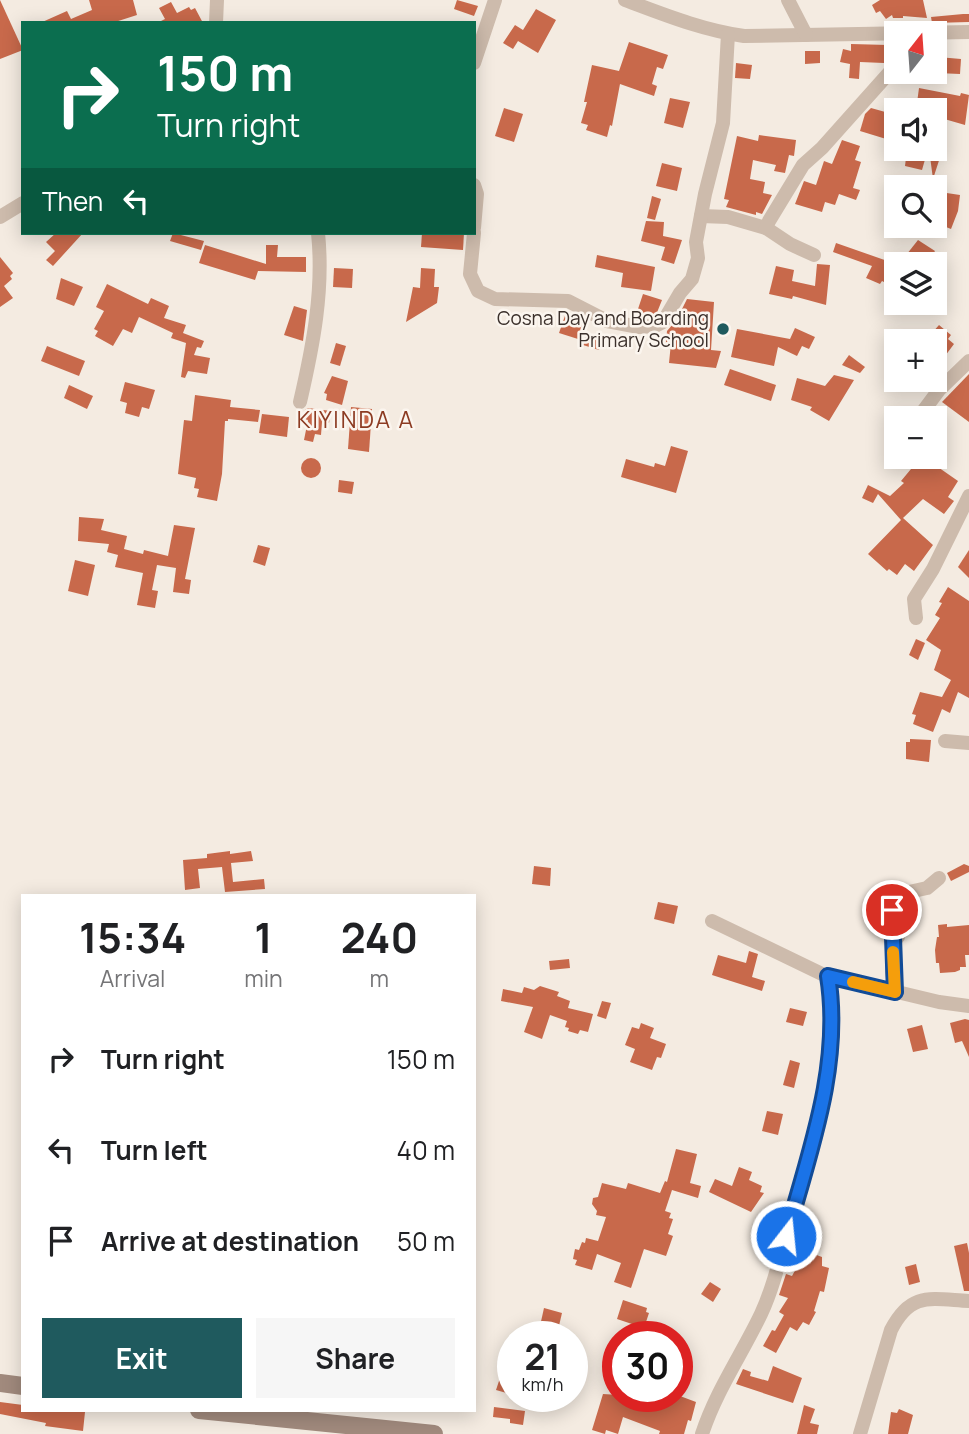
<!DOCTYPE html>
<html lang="en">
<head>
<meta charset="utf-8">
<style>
  :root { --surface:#fff; --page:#f6f6f6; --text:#202124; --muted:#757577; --accent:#1f5a5e }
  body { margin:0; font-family:Manrope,sans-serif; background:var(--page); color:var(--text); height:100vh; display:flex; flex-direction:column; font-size:26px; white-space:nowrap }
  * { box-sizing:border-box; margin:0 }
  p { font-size:23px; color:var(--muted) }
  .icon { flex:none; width:38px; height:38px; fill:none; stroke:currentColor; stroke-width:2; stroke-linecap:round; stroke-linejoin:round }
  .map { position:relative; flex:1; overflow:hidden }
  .side { position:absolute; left:21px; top:894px; width:455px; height:518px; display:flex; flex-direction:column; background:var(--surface); border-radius:0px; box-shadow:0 4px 18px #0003 }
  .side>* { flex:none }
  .banner { position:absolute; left:21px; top:21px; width:455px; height:214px; border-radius:0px; box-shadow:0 4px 18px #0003; background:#0b6e4f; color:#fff; overflow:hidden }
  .needle { width:46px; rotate:17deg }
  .tools { position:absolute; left:884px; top:21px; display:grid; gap:14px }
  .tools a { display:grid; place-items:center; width:63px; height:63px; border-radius:0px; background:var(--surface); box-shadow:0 4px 18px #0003; font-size:35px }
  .speed { position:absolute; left:497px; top:1321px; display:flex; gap:14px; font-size:35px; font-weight:700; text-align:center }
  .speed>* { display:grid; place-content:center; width:91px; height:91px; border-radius:50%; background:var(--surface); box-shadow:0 4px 18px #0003; line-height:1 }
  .speed small { font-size:18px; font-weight:400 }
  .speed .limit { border:10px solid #d22; background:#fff; color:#111 }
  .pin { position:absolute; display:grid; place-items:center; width:60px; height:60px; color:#fff; margin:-30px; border:4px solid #fff; border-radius:50%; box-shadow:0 2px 7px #0007 }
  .me { position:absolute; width:77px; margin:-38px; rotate:16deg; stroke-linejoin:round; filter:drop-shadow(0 0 5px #0008) }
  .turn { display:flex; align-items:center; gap:24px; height:147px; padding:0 21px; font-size:32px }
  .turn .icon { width:91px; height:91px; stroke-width:2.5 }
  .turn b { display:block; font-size:49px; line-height:60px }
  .then { display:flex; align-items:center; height:66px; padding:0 21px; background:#0003; gap:14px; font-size:26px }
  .eta { display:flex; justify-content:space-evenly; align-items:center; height:119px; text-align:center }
  .eta b { font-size:42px; font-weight:700; line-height:49px }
  .primary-button { display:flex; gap:14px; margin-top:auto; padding:14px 21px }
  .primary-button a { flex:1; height:80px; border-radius:0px; background:var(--accent); color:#fff; font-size:28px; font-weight:700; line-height:80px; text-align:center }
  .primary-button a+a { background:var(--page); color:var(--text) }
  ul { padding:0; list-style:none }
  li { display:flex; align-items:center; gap:21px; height:91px; padding:0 21px }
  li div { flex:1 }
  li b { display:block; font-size:26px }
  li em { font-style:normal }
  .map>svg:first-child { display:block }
  .building { fill:#c8694b }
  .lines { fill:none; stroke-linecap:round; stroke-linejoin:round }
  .street { stroke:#cdbbac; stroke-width:14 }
  .secondary { stroke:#a18a7d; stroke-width:18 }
  .route-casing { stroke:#114b97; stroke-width:18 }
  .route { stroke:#1a73e8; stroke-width:12 }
  .slow { stroke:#f59e0b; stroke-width:12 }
  .poi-dot { fill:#1f5a5e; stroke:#fbf5ee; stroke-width:2.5 }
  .labels { text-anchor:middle; stroke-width:5; stroke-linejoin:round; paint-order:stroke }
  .poi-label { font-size:19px; fill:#3b302b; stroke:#fbf5ee; text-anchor:end }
  .quarter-label { font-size:23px; letter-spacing:2px; fill:#8c3b22; stroke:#fbf5ee }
</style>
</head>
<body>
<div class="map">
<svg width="969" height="1434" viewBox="0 0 969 1434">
  <rect width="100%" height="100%" fill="#f4ebe1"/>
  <!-- building -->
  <g class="building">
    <path d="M0 0 23 50 0 59Z"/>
    <path d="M89 0H133L137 15 112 23H40L67 11 71 19 92 10Z"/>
    <path d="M457 0 478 6 474 16 454 9Z"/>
    <path d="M880 0H923L927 18 903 16V18H893L892 15 886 19 880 11 876 13 872 5Z"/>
    <path d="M171 2 177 13 189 7 191 10 195 8 203 23H157L165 19 159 8Z"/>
    <path d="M536 9 556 20 538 53 518 41 513 49 503 43 515 25 523 30Z"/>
    <path d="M963 14H969V22L932 23 931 17Z"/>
    <path d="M629 42 668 55 663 69 657 67 652 84 657 86 654 96 620 84 612 126 610 125 607 137 586 130 588 125 581 123 587 102H584L592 65 619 71Z"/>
    <path d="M851 44 888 45 887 57 884 63 860 62 859 79 849 78 850 64 840 62 843 49 851 51Z"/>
    <path d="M805 51H820V63L805 64Z"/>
    <path d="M938 57 961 59 960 74 937 73Z"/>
    <path d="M736 63 752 65 750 79 735 78Z"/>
    <path d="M919 88 960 96 961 93 969 95 965 125 934 116V110H916Z"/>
    <path d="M670 98 690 102 683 128 664 123Z"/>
    <path d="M504 108 523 114 514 142 495 136Z"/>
    <path d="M871 108 896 115V142L860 131 865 114Z"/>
    <path d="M759 135 796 140 794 156 789 155 785 173 774 171 776 165 753 160 750 179 765 182 763 193 772 195 762 214 756 212V215L726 207 729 200 724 199 737 136 758 141Z"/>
    <path d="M934 139 945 142 933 179 929 149H934Z"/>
    <path d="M842 140 860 146 855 160 861 162 853 188 860 190 856 200 839 194 835 205 825 202 822 212 795 204 804 181 816 185 824 161 832 164Z"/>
    <path d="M907 149H928L922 170 905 166Z"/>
    <path d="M662 163 682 168 677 191 656 186Z"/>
    <path d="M940 192 960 195 958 211 951 229 941 225 947 210 938 209Z"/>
    <path d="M652 196 661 199 655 220 647 218Z"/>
    <path d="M646 221 664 222 663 236 682 240 674 264 661 260 665 247 641 241Z"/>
    <path d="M891 226H919L912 238Z"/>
    <path d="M56 233H83L53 266 46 260 55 251 46 242Z"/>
    <path d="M173 233 204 241 201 250 170 241Z"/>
    <path d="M422 233H464L463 250 421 247Z"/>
    <path d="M918 240 935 251 927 264H899Z"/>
    <path d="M836 243 896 264 888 284 882 281 880 284 866 278 872 266 833 252Z"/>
    <path d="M205 245 266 264V245H278L277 257H306V272L258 271 255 280 199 263Z"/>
    <path d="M597 255 655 267 651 291 621 287 623 273 595 267Z"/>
    <path d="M0 257 13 273 10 276 12 279 4 286 13 298 0 307Z"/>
    <path d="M817 264 830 265 826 305 793 296 792 299 769 294 776 266 794 270 792 281 815 286Z"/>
    <path d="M334 268 353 269 352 288 333 287Z"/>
    <path d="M421 268 435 269 434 287H439L437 303 406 322 413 287 420 288Z"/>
    <path d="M61 278 83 287 74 306 56 299Z"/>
    <path d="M107 284 148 304 151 298 169 306 164 318 186 325 183 333 204 341 201 348 197 347 194 355 210 358 207 374 188 371 185 378 181 377 186 343 171 338 173 333 139 317 132 333 123 329 113 346 95 336 98 331 94 329 104 311 96 307Z"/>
    <path d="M643 294 662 300 656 315 650 317 637 312Z"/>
    <path d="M687 299 714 302 711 350 721 351 716 368 669 363 671 343 666 342 667 331 673 324 679 325 680 313Z"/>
    <path d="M294 306 307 310 303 341 284 335Z"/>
    <path d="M566 313 584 320 578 339 559 333Z"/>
    <path d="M939 325 951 335 948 339 954 344 945 356 934 347V341H925Z"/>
    <path d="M795 328 815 337 809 349 802 346 797 356 778 347 774 366 731 357 737 329 790 339Z"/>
    <path d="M587 333 603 338 599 350 583 345Z"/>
    <path d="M336 343 346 346 340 366 330 363Z"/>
    <path d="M47 346 85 361 79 376 41 361Z"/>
    <path d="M849 355 865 367 860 373 842 365Z"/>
    <path d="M730 369 776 385 771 401 724 385Z"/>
    <path d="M969 374V422L942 402Z"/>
    <path d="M834 375 854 380 829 421 810 410 812 407 791 400 797 378 825 386Z"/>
    <path d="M332 376 348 381 342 405 326 400 327 394 324 393Z"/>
    <path d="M125 382 155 390 149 409 142 407 139 417 125 413 127 403 120 401Z"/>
    <path d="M69 385 93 396 87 409 64 398Z"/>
    <path d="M195 395 231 400 230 407 260 410 258 422 228 419V421H225L222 474 217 501 197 497 199 489 194 488 196 478 178 474 184 420 192 421Z"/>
    <path d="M351 407 372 409 369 452 348 449Z"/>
    <path d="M308 408 331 411 329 423 322 422 321 435 315 434 313 442 304 440 308 420 304 419 305 410Z"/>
    <path d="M262 414 289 417 287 437 259 433Z"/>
    <path d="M671 446 688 451 676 493 621 477 626 459 654 467 655 463 665 466Z"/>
    <path d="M921 457H943L935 465 958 481 948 497 954 501 944 514 923 499 903 518 933 545 914 571 905 564 897 575 889 569 887 571 868 554 901 520 878 494 873 503 862 498 868 485 890 496 904 483 901 481Z"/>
    <circle cx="311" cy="468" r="10"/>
    <path d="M339 480 354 482 352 494 338 492Z"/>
    <path d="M79 517 104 519 101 530 127 536 124 549 143 554 144 550 168 556 174 525 195 528 185 579 191 580 189 594 173 592 176 568 157 565 152 590 158 591 155 608 137 605 143 573 115 567 118 555 107 552 109 544 78 541Z"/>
    <path d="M258 545 270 548 265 566 253 562Z"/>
    <path d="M969 550V578L958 567Z"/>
    <path d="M75 560 95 565 88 596 68 591Z"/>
    <path d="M948 587 969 601V698L958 692 950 713 942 709 933 732 913 724 916 715 912 714 920 692 942 697 951 680 934 670 941 650 926 640 940 618 935 615 942 603 939 602Z"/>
    <path d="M916 639 925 643 918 660 909 655Z"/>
    <path d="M910 739 931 740 929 762 906 759V742H910Z"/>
    <path d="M230 851V854L251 851 253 861 231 863 233 882 264 879 265 889 225 892 222 867 198 869 200 888 185 890 183 860 207 858V854Z"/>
    <path d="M964 864 969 866V872L951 881 947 873Z"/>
    <path d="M534 866 551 868 550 886 532 884Z"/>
    <path d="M658 902 678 906 674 924 654 919Z"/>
    <path d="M947 924V927L969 925V955H965L966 967H960V970L955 972 940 973 939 963H936L935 950 937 937H939L938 925Z"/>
    <path d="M749 951 758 954 752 977 765 981 762 991 712 975 718 955 746 963Z"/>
    <path d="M569 959 570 968 550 970 549 961Z"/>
    <path d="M540 986 559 992 557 996 570 1001 568 1008 593 1014 588 1032 580 1030 578 1034 568 1031 569 1028 565 1027 567 1021 550 1015 542 1039 524 1032 533 1007 501 1001 503 989 522 993 524 987 534 990Z"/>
    <path d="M602 1001 611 1003 606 1019 597 1016Z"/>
    <path d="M790 1008 807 1012 803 1026 786 1022Z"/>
    <path d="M965 1019 969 1020V1057L962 1041 955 1043 950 1023Z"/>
    <path d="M641 1023 654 1028 650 1038 666 1044 661 1058 657 1057 652 1070 630 1062 635 1049 625 1045 632 1027 639 1029Z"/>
    <path d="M922 1025 928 1049 913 1052 907 1029Z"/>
    <path d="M790 1060 800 1063 794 1088 783 1085Z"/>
    <path d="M767 1111 783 1114 778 1135 762 1131Z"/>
    <path d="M676 1149 697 1154 690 1183 701 1186 698 1198 672 1190 665 1211 671 1213 669 1218 673 1219 668 1234 673 1236 666 1256 644 1249 631 1288 614 1282 621 1263 597 1254 592 1270 575 1265 577 1260 573 1259 575 1249 579 1250 582 1242 585 1243 586 1238 598 1241 606 1217 596 1215 597 1211 592 1204 593 1198 598 1197 602 1183 626 1189 628 1183 660 1193 665 1181 667 1182Z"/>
    <path d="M739 1167 752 1172 749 1180 762 1186 760 1192 764 1193 751 1212 709 1192 715 1179 732 1186Z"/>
    <path d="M967 1243 969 1253V1291H964L954 1246Z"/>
    <path d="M811 1253 822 1257V1266L829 1268 824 1292 820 1291 814 1311 816 1312 809 1325 803 1322 797 1331 790 1327 776 1353 763 1346 772 1330 775 1331 784 1315 779 1312 788 1298 779 1295 786 1274 792 1276 798 1265 805 1264 807 1256 810 1257Z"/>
    <path d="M916 1264 920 1282 909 1285 905 1267Z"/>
    <path d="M710 1282 721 1289 713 1302 701 1294Z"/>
    <path d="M623 1300 647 1308 646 1312 649 1313 644 1328 617 1319Z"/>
    <path d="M544 1308 562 1313 558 1330 540 1326Z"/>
    <path d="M511 1345H513V1384L510 1394 496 1390Z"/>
    <path d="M773 1366 802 1378 793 1403 736 1384 743 1369 751 1372 750 1376 768 1381Z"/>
    <path d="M603 1394 635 1396 634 1402 654 1410 658 1396H680L696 1402 691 1421 688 1420 684 1434H659L660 1431 623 1417 618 1434 606 1430 605 1434 592 1430Z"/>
    <path d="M0 1402 23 1405V1410L85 1412 83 1431 45 1426 46 1423 0 1414Z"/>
    <path d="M804 1405 815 1409 810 1423 819 1425 817 1434H797Z"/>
    <path d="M494 1407 525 1411 523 1425 510 1423V1419L493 1417Z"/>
    <path d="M899 1409 913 1415 908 1434H888L891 1412 897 1413Z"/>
  </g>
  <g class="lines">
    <!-- street -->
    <g class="street">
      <path d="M625 0C665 15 702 30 744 36L969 32"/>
      <path d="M788 0 806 35"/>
      <path d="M216 23 217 0"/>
      <path d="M474 63 495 0"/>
      <path d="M474 185 477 194 474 228"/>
      <path d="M701 216 728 217 766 228"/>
      <path d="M0 217 23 203"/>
      <path d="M474 233 470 274 478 291 495 299 568 301 607 321 639 327 655 326 663 322 680 293 692 279 698 258 696 242 705 194 723 123 728 34"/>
      <path d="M814 255 790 244 766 228 769 221 803 165 822 148 889 73 896 61"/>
      <path d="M300 402C313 346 324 290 318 233"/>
      <path d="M918 418 939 390 969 361"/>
      <path d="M916 618 914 599 933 569 969 496"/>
      <path d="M945 741 969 743"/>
      <path d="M712 921 822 974 939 1002 969 1006"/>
      <path d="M893 941 892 910 909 892 927 888 939 878"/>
      <path d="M895 992 892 972 893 941 898 937"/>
      <path d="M702 1434C716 1391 742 1354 761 1314 775 1284 782 1249 791 1217 814 1138 841 1059 828 976"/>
      <path d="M860 1434 891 1330C911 1291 931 1299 969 1301"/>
    </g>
    <!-- secondary -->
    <g class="secondary">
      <path d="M0 1383 23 1386"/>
      <path d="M199 1410 434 1434"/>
    </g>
  </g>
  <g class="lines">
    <defs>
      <path id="route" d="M786 1236C810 1151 842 1064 828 976L895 992 892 910"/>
    </defs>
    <!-- route casing -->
    <use href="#route" class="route-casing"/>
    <!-- route -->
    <use href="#route" class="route"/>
    <!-- slow -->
    <path class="slow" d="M853 982 895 992 893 952"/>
  </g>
  <!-- markers -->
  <circle class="poi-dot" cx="723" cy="329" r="7"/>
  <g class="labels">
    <!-- poi labels -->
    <g class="poi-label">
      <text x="709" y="325">Cosna Day and Boarding<tspan x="709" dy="22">Primary School</tspan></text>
    </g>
    <!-- quarter labels -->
    <g class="quarter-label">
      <text x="356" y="428">KIYINDA A</text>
    </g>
  </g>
</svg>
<div class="tools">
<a><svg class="needle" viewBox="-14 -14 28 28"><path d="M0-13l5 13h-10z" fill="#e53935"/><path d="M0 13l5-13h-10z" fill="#757577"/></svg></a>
<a><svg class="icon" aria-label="sound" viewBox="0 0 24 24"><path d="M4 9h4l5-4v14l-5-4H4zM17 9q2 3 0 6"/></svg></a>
<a><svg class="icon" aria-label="search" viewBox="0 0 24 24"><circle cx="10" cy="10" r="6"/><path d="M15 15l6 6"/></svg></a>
<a><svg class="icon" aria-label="layers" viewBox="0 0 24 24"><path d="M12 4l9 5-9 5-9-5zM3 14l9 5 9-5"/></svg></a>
<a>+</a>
<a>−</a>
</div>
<div class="speed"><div>21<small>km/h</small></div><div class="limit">30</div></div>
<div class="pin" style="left:892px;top:910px;background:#d93025"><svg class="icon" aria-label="arrive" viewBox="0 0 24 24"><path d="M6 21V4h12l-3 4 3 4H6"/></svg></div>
<svg class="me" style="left:786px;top:1236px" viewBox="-20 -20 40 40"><circle r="17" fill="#1a73e8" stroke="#fff" stroke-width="3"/><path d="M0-11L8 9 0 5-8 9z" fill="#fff"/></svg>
<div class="banner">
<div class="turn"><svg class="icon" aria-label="right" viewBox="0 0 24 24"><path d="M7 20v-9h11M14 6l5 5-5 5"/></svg><div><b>150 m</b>Turn right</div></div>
<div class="then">Then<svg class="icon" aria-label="left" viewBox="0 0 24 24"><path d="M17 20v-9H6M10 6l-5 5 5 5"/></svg></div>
</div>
<section class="side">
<div class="eta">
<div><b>15:34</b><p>Arrival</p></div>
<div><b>1</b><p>min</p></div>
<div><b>240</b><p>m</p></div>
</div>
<ul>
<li><svg class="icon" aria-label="right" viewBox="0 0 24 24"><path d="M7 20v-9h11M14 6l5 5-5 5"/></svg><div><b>Turn right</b></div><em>150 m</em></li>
<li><svg class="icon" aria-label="left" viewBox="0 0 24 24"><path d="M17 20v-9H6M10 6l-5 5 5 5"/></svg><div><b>Turn left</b></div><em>40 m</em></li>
<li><svg class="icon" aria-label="arrive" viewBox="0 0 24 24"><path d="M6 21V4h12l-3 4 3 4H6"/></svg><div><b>Arrive at destination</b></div><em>50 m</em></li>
</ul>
<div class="primary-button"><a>Exit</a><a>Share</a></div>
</section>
</div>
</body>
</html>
